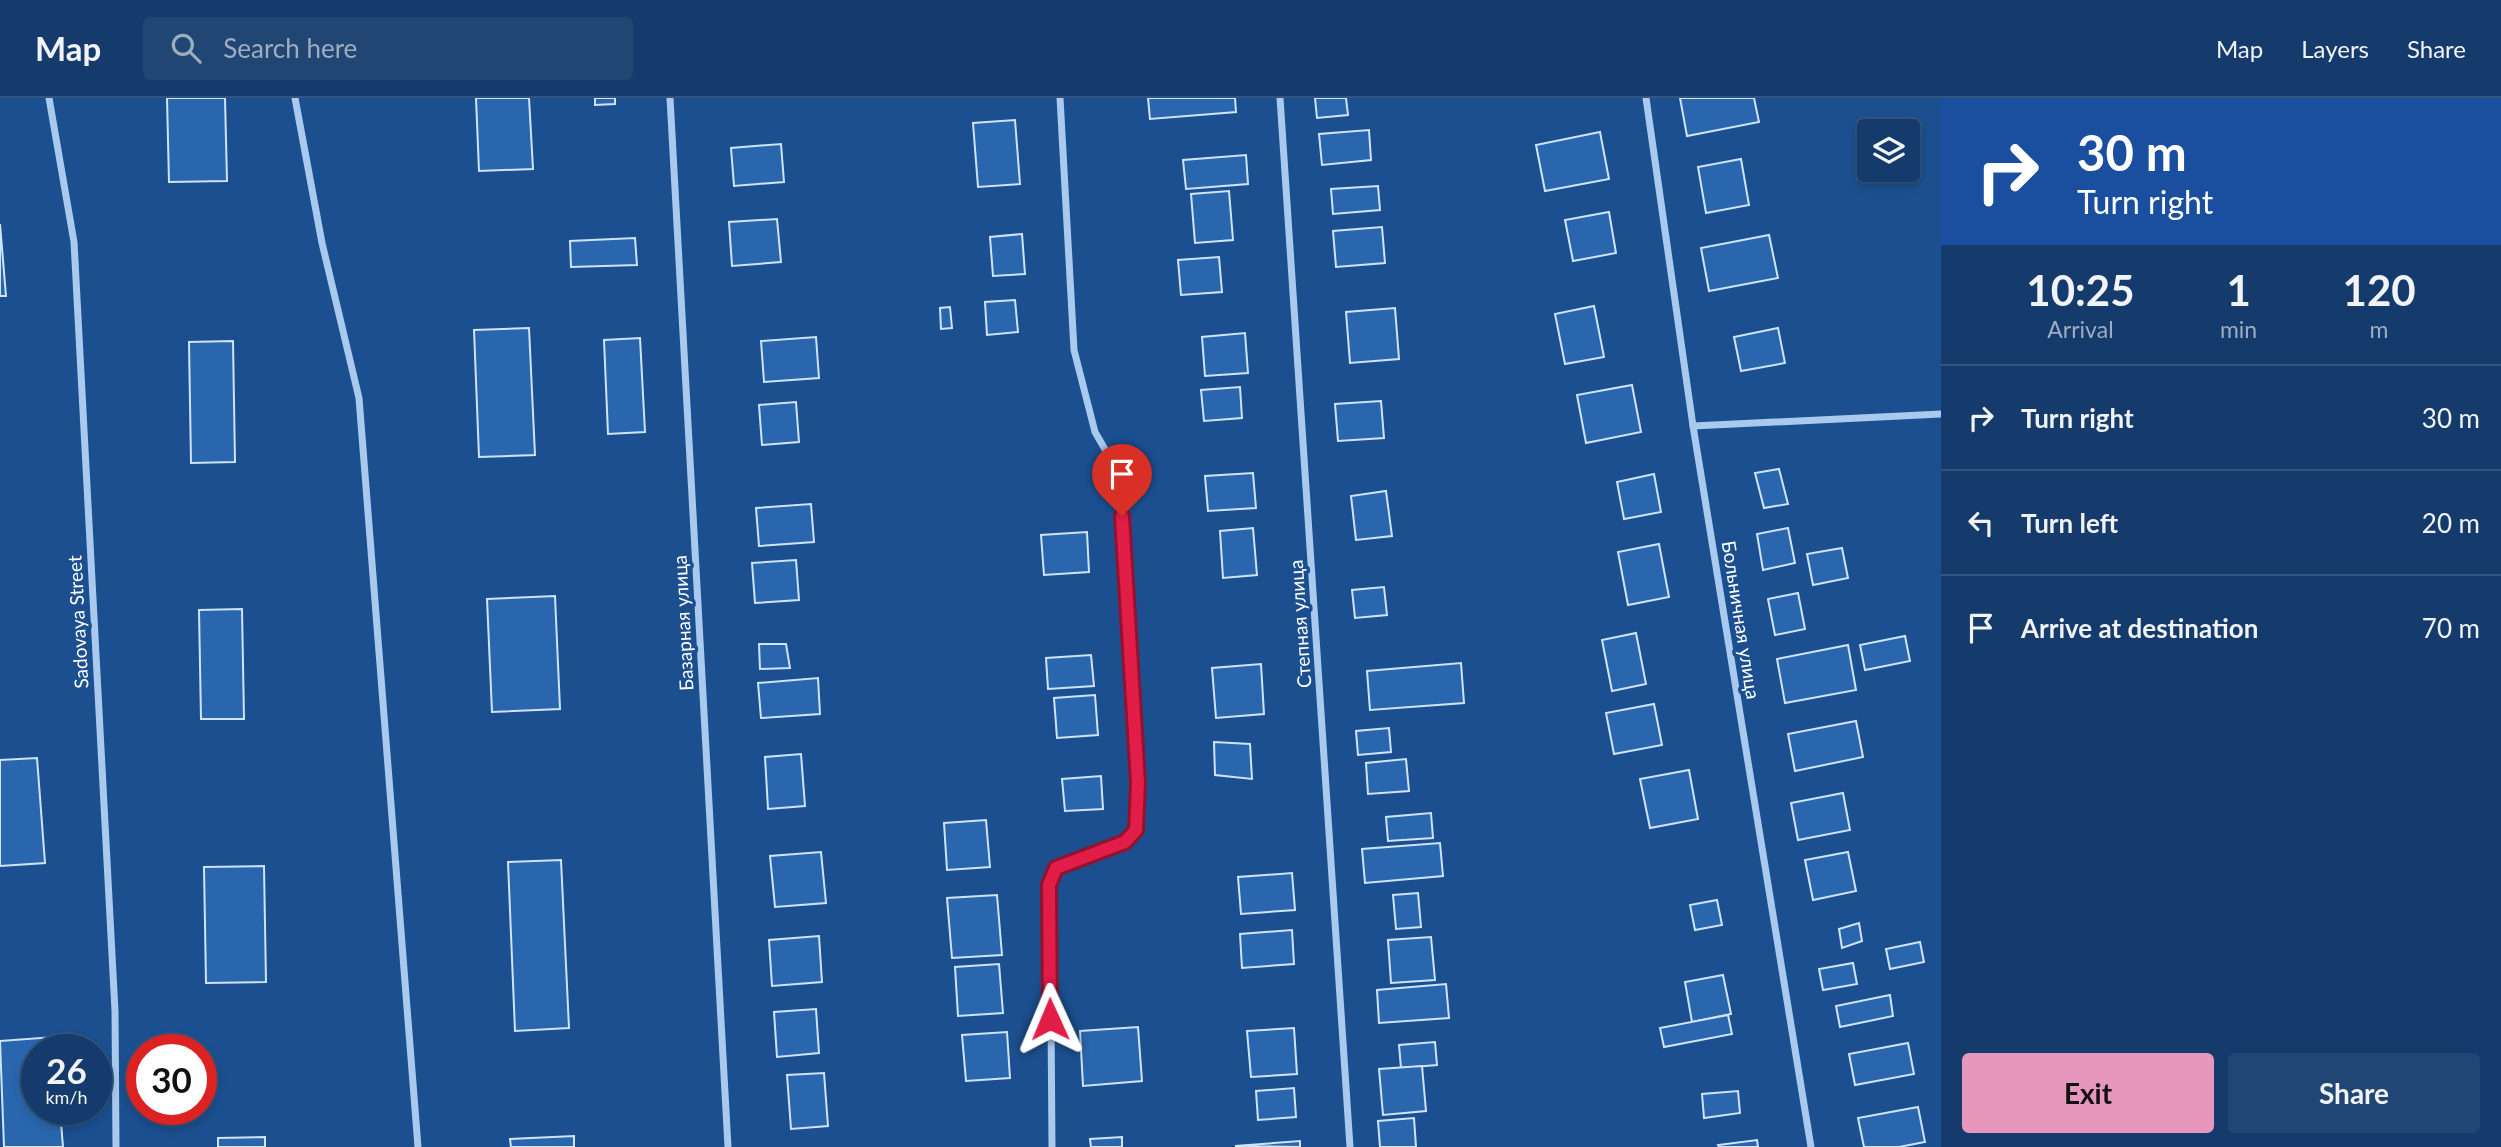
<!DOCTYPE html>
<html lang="en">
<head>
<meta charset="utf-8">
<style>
  :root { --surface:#143b6b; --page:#214673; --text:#f1f3f6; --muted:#9dadc1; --line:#33557e; --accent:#e797bd }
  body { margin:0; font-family:Lato,sans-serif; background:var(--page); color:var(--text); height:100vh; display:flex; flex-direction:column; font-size:26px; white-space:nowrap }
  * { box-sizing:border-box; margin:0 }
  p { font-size:23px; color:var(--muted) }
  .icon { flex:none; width:38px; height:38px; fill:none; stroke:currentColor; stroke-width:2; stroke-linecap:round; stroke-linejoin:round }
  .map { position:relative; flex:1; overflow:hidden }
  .side { display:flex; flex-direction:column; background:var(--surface); width:560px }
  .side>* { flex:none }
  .top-card { background:#1a4fa0; color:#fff; overflow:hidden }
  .buttons { position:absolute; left:1857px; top:21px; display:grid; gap:14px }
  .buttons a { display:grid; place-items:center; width:63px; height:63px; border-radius:7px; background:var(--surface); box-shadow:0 4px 10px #0003,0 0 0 2px var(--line); font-size:35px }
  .speed { position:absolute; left:21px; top:936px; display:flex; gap:14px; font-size:35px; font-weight:700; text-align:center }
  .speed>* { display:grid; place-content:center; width:91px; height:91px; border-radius:50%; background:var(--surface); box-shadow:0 4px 10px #0003,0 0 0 2px var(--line); line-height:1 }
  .speed small { font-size:18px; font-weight:400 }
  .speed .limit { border:10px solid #d22; background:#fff; color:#111 }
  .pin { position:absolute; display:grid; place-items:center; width:60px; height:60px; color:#fff; margin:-72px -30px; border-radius:50% 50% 50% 0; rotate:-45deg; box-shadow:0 0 7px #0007 }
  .pin .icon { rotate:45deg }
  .me { position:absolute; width:77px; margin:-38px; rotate:359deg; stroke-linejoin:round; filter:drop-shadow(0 0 5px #0008) }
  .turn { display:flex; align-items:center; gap:24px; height:147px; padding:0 21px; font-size:32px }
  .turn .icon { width:91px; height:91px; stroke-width:2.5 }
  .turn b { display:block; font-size:49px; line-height:60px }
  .eta { display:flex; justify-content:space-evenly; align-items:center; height:119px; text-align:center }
  .eta b { font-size:42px; font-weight:700; line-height:49px }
  .action { display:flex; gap:14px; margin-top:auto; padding:14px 21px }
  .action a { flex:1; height:80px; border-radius:7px; background:var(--accent); color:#111; font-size:28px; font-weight:700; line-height:80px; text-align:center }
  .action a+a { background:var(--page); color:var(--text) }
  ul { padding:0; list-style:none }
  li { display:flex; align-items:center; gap:21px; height:105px; padding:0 21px; border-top:2px solid var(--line) }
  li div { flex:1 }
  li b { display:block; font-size:26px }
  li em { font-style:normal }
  header { display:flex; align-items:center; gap:42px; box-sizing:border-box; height:98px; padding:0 35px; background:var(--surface); border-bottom:2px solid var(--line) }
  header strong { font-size:33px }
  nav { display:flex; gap:38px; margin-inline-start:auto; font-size:24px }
  .search { width:490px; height:63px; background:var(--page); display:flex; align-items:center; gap:18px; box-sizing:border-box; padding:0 24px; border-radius:7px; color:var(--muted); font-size:26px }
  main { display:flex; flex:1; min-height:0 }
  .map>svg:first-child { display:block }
  .building { fill:#2a66ad; stroke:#cfe3fa; stroke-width:2 }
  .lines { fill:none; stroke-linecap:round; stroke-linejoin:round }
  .street { stroke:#a9c9ee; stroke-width:7 }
  .route-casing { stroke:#92132f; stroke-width:18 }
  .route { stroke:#e11d48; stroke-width:12 }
  .labels { text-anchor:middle; stroke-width:7; stroke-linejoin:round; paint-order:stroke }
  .street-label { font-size:19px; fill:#fff; stroke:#1b4f8f }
</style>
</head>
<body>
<header>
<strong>Map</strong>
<div class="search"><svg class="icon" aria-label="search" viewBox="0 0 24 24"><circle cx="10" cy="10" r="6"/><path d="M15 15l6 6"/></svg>Search here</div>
<nav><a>Map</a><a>Layers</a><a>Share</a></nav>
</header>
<main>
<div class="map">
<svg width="1941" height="1049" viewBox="0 0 1941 1049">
  <rect width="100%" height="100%" fill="#1b4f8f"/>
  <!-- building -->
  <g class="building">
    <path d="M167 0H225L227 83 169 84Z"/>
    <path d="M476 0H529L533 71 479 73Z"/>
    <path d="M595 0H615V6L595 7Z"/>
    <path d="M1148 0H1235L1236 14 1150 21Z"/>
    <path d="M1315 0H1346L1348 17 1317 20Z"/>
    <path d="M1680 0H1754L1759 24 1687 38Z"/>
    <path d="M1015 22 1020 86 978 89 973 25Z"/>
    <path d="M1369 32 1371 62 1322 67 1319 36Z"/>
    <path d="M1600 34 1609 81 1545 93 1536 47Z"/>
    <path d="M781 46 784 84 734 88 731 50Z"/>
    <path d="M1246 57 1248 86 1186 91 1183 62Z"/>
    <path d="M1741 61 1749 107 1706 115 1698 69Z"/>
    <path d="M1378 88 1380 112 1333 116 1331 91Z"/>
    <path d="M1229 93 1233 142 1195 145 1191 96Z"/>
    <path d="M1609 114 1616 155 1573 163 1565 122Z"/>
    <path d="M777 121 781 164 732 168 729 124Z"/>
    <path d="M0 126 6 198H0Z"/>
    <path d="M1382 129 1385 165 1336 169 1333 133Z"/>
    <path d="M1022 136 1025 176 993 178 990 139Z"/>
    <path d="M1769 137 1778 180 1709 193 1701 150Z"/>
    <path d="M635 140 637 167 571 169 570 143Z"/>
    <path d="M1219 159 1222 194 1181 197 1178 162Z"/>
    <path d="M1015 202 1018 234 987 237 985 204Z"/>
    <path d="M1594 208 1604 259 1565 266 1555 216Z"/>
    <path d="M950 209 952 230 941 231 940 210Z"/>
    <path d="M1395 210 1399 261 1350 265 1346 214Z"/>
    <path d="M529 230 535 357 479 359 474 232Z"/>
    <path d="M1778 230 1785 265 1741 273 1734 239Z"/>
    <path d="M1245 235 1248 275 1205 278 1202 239Z"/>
    <path d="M816 239 819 280 764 284 761 243Z"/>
    <path d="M640 240 645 334 608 336 604 242Z"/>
    <path d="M233 243 235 364 191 365 189 244Z"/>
    <path d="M1632 287 1641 334 1586 345 1577 297Z"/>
    <path d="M1240 289 1242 320 1204 323 1201 292Z"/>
    <path d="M1381 303 1384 340 1338 343 1335 306Z"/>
    <path d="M796 304 799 344 762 347 759 307Z"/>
    <path d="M1779 371 1788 406 1764 410 1755 375Z"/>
    <path d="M1253 375 1256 410 1208 413 1205 378Z"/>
    <path d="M1654 376 1661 414 1624 421 1617 384Z"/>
    <path d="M1386 393 1392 438 1356 442 1351 398Z"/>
    <path d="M811 406 814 444 759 448 756 410Z"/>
    <path d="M1253 430 1257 477 1223 480 1220 433Z"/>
    <path d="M1788 430 1795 465 1763 472 1757 436Z"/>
    <path d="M1087 434 1089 474 1044 477 1041 437Z"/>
    <path d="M1659 446 1669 499 1628 507 1618 454Z"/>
    <path d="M1842 450 1848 480 1813 487 1807 456Z"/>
    <path d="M796 462 799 502 755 505 752 465Z"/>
    <path d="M1384 489 1387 517 1355 520 1352 492Z"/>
    <path d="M1798 495 1805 531 1775 537 1768 501Z"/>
    <path d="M555 498 560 611 492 614 487 501Z"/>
    <path d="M242 511 244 621H201L199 512Z"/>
    <path d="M1636 535 1646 586 1612 593 1602 542Z"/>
    <path d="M1905 538 1910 563 1865 572 1860 547Z"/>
    <path d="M759 546H786L790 570 760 571Z"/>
    <path d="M1848 547 1856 592 1785 605 1777 561Z"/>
    <path d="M1091 557 1094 588 1048 591 1046 560Z"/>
    <path d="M1461 565 1464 605 1370 612 1367 573Z"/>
    <path d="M1261 566 1264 616 1216 620 1212 570Z"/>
    <path d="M818 580 820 616 761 620 758 585Z"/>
    <path d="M1095 597 1098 637 1057 640 1054 600Z"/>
    <path d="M1654 606 1662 647 1614 656 1606 615Z"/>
    <path d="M1856 623 1863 659 1795 673 1788 636Z"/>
    <path d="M1389 630 1391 654 1358 657 1356 633Z"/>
    <path d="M1214 644 1250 646 1252 681 1215 677Z"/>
    <path d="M801 656 805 708 768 711 765 659Z"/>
    <path d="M37 660 45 765 0 768V662Z"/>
    <path d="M1406 661 1409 693 1368 696 1366 665Z"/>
    <path d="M1689 672 1698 721 1650 730 1640 681Z"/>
    <path d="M1101 678 1103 711 1065 713 1062 681Z"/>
    <path d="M1843 695 1850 732 1798 742 1791 705Z"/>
    <path d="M1431 715 1433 740 1388 743 1386 719Z"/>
    <path d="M986 722 990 769 947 772 944 725Z"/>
    <path d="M1440 745 1443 778 1365 785 1362 751Z"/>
    <path d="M821 754 826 805 775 809 770 758Z"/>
    <path d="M1848 754 1856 793 1813 802 1805 762Z"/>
    <path d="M561 762 569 930 515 933 508 764Z"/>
    <path d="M264 768 266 884 206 885 204 769Z"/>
    <path d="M1292 775 1295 812 1241 816 1238 779Z"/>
    <path d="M1418 795 1421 829 1396 831 1393 797Z"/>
    <path d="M997 797 1002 857 952 860 947 800Z"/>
    <path d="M1717 802 1722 827 1695 832 1690 807Z"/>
    <path d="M1859 825 1862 843 1842 850 1839 831Z"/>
    <path d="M1292 832 1294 866 1242 870 1240 836Z"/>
    <path d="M819 838 822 884 772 888 769 842Z"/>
    <path d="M1431 839 1435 882 1391 885 1388 842Z"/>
    <path d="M1920 844 1924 864 1890 871 1886 851Z"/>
    <path d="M1853 865 1857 886 1823 892 1819 871Z"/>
    <path d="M999 866 1003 915 958 918 955 869Z"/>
    <path d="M1723 877 1731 916 1692 924 1685 884Z"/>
    <path d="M1446 886 1449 920 1379 925 1377 892Z"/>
    <path d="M1890 897 1893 918 1840 929 1836 908Z"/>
    <path d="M816 911 819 955 777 959 774 914Z"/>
    <path d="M1728 917 1732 936 1664 949 1660 930Z"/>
    <path d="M1138 929 1142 983 1083 988 1080 933Z"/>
    <path d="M1294 930 1297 976 1251 979 1247 933Z"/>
    <path d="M1007 934 1010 980 966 983 962 937Z"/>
    <path d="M54 939 55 952H37V1012H60L63 1049H4L0 943Z"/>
    <path d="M1435 944 1437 967 1401 970 1399 947Z"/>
    <path d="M1908 945 1914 976 1855 987 1849 956Z"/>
    <path d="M1422 968 1426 1013 1383 1017 1379 971Z"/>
    <path d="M824 975 828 1028 791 1031 787 977Z"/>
    <path d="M1294 990 1296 1019 1258 1022 1256 993Z"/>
    <path d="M1738 993 1740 1015 1704 1020 1702 996Z"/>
    <path d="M1918 1009 1925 1044 1899 1049H1864L1858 1020Z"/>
    <path d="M1414 1020 1416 1049H1380L1378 1023Z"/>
    <path d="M574 1038V1049H511L510 1041Z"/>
    <path d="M265 1039V1049H218V1040Z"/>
    <path d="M1122 1039V1049H1091L1090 1041Z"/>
    <path d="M1757 1042 1758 1049H1719L1718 1047Z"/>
    <path d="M1300 1043V1049L1235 1048Z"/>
  </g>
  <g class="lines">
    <!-- street -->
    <g class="street">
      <path d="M49 0 74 144 115 913 116 1049"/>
      <path d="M295 0 322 145 359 300 418 1049"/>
      <path d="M670 0 728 1049"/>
      <path d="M1280 0 1350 1049"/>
      <path d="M1646 0 1693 328 1811 1049"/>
      <path d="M1693 328 1941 316"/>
      <path d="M1052 1049 1050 787 1056 770 1125 744 1136 732 1139 713 1120 393 1110 360 1095 334 1074 252 1060 0"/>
    </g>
  </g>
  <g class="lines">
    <defs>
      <path id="route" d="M1050 921 1049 787 1056 770 1125 744 1136 732 1138 685 1122 418"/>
    </defs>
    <!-- route casing -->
    <use href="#route" class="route-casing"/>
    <!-- route -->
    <use href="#route" class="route"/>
  </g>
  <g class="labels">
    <!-- street labels -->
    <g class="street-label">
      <text transform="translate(1741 522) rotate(81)" y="7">Больничная улица</text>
      <text transform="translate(78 524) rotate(-93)" y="7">Sadovaya Street</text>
      <text transform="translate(683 525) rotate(-93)" y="7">Базарная улица</text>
      <text transform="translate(1300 526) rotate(-94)" y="7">Степная улица</text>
    </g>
  </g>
</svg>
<div class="buttons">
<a><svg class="icon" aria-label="layers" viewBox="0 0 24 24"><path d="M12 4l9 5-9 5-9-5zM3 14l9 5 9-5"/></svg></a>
</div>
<div class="speed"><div>26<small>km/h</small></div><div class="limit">30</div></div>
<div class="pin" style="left:1122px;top:418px;background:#d93025"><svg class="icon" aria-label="arrive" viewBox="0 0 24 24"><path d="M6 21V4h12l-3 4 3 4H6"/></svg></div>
<svg class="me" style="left:1050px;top:921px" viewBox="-20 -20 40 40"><path d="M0-17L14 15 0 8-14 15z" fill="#e11d48" stroke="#fff" stroke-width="4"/></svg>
</div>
<section class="side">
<div class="top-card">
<div class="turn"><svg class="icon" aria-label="right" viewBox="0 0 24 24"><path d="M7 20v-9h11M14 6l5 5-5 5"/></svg><div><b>30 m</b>Turn right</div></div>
</div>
<div class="eta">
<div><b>10:25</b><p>Arrival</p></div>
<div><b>1</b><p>min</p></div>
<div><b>120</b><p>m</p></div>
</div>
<ul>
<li><svg class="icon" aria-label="right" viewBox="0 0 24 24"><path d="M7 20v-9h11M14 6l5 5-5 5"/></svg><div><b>Turn right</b></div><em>30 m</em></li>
<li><svg class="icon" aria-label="left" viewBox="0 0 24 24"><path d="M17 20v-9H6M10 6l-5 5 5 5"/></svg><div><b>Turn left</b></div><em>20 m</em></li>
<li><svg class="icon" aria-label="arrive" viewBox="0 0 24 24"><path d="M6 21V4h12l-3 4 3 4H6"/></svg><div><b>Arrive at destination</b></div><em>70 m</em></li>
</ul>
<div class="action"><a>Exit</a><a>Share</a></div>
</section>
</main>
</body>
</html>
